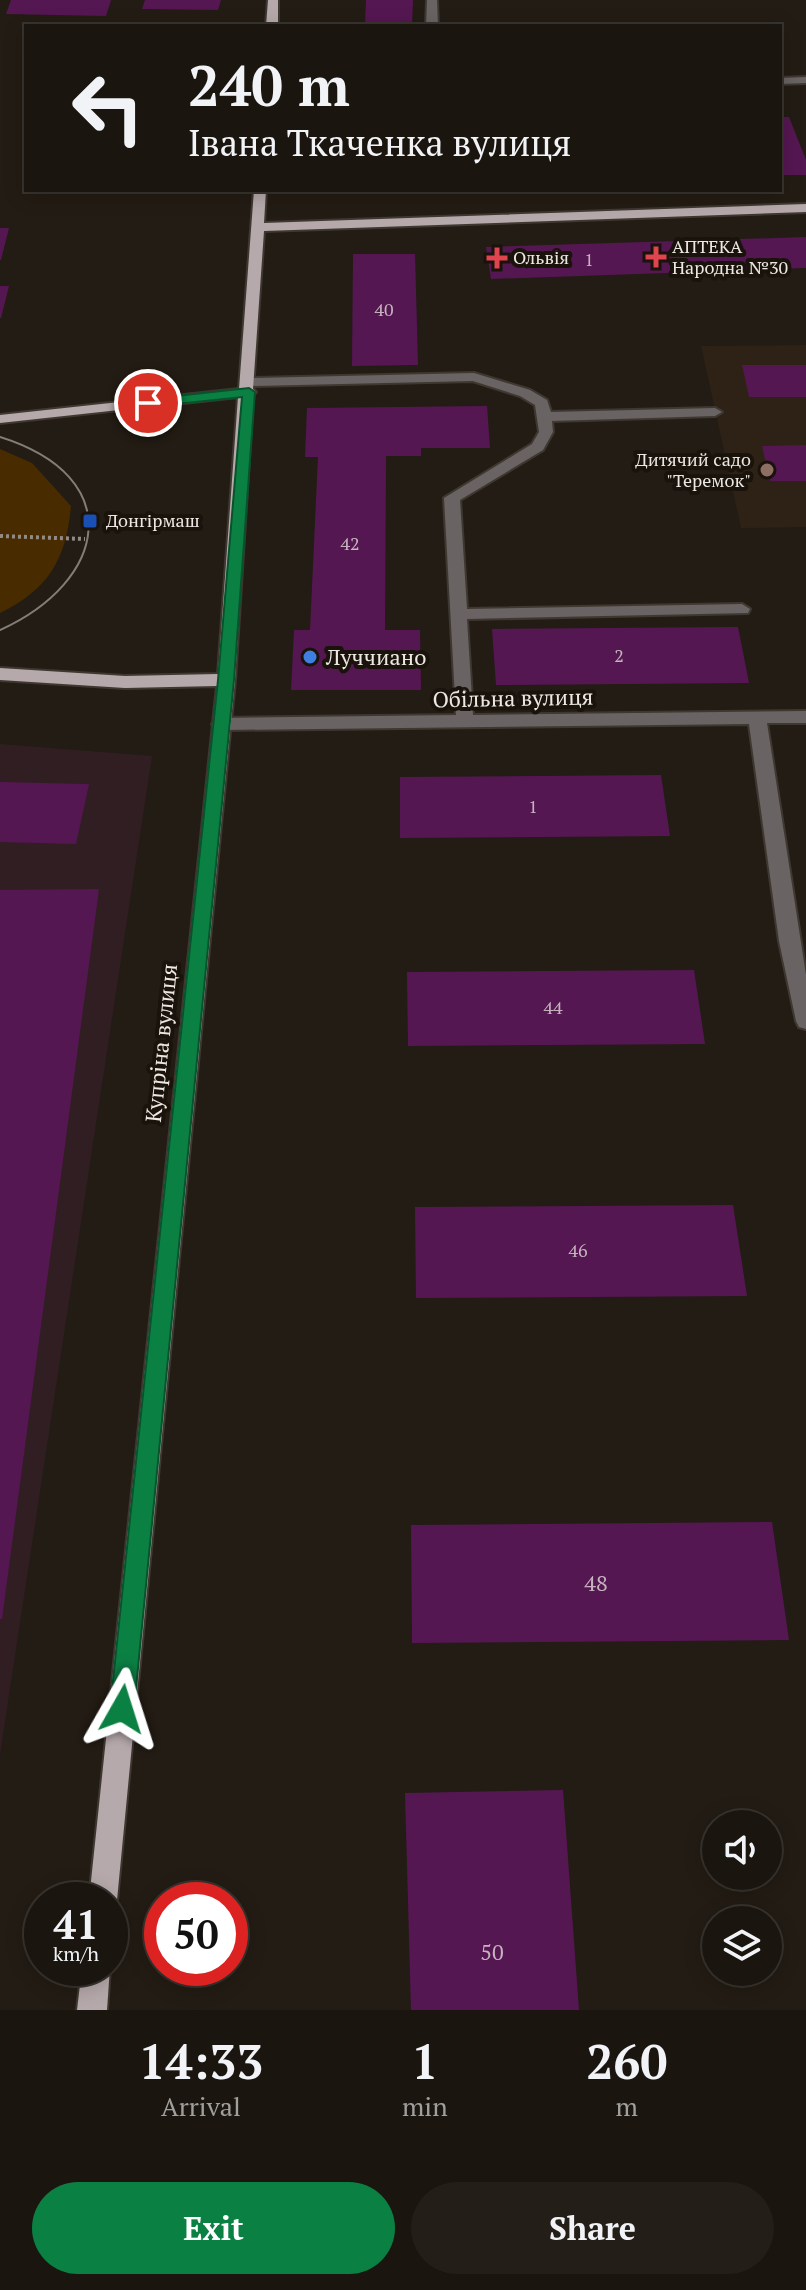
<!DOCTYPE html>
<html lang="en">
<head>
<meta charset="utf-8">
<style>
  :root { --surface:#1a150f; --page:#231e18; --text:#f1f3f6; --muted:#9f9f9e; --line:#38342f; --accent:#0b8043 }
  body { margin:0; font-family:"PT Serif",serif; background:var(--page); color:var(--text); height:100vh; display:flex; flex-direction:column; font-size:30px; white-space:nowrap }
  * { box-sizing:border-box; margin:0 }
  p { font-size:26px; color:var(--muted) }
  .icon { flex:none; width:44px; height:44px; fill:none; stroke:currentColor; stroke-width:2; stroke-linecap:round; stroke-linejoin:round }
  .map { position:relative; height:2010px; overflow:hidden }
  .drawer { display:flex; flex-direction:column; background:var(--surface); flex:1 }
  .drawer>* { flex:none }
  .guide { position:absolute; left:24px; top:24px; width:758px; height:168px; border-radius:0px; box-shadow:0 4px 20px #0003,0 0 0 2px var(--line); background:#1a150f; color:var(--text); overflow:hidden }
  .controls { position:absolute; left:702px; top:1810px; display:grid; gap:16px }
  .controls a { display:grid; place-items:center; width:80px; height:80px; border-radius:50%; background:var(--surface); box-shadow:0 4px 20px #0003,0 0 0 2px var(--line); font-size:40px }
  .speed { position:absolute; left:24px; top:1882px; display:flex; gap:16px; font-size:40px; font-weight:700; text-align:center }
  .speed>* { display:grid; place-content:center; width:104px; height:104px; border-radius:50%; background:var(--surface); box-shadow:0 4px 20px #0003,0 0 0 2px var(--line); line-height:1 }
  .speed small { font-size:20px; font-weight:400 }
  .speed .limit { border:12px solid #d22; background:#fff; color:#111 }
  .pin { position:absolute; display:grid; place-items:center; width:68px; height:68px; color:#fff; margin:-34px; border:4px solid #fff; border-radius:50%; box-shadow:0 2px 8px #0007 }
  .me { position:absolute; width:88px; margin:-44px; rotate:6deg; stroke-linejoin:round; filter:drop-shadow(0 0 6px #0008) }
  .turn { display:flex; align-items:center; gap:28px; height:168px; padding:0 32px; font-size:36px }
  .turn .icon { width:104px; height:104px; stroke-width:2.5 }
  .turn b { display:block; font-size:56px; line-height:68px }
  .eta { display:flex; justify-content:space-evenly; align-items:center; height:136px; text-align:center }
  .eta b { font-size:48px; font-weight:700; line-height:56px }
  .cta { display:flex; gap:16px; margin-top:auto; padding:16px 32px }
  .cta a { flex:1; height:92px; border-radius:48px; background:var(--accent); color:#fff; font-size:32px; font-weight:700; line-height:92px; text-align:center }
  .cta a+a { background:var(--page); color:var(--text) }
  .map>svg:first-child { display:block }
  .built { fill:#2d2215 }
  .industrial { fill:#311e23 }
  .green { fill:#492b00 }
  .building { fill:#551752 }
  .lines { fill:none; stroke-linecap:round; stroke-linejoin:round }
  .minor-casing { stroke:#3f3831; stroke-width:4 }
  .major-casing { stroke:#3f3831; stroke-width:4 }
  .path { stroke:#918b85; stroke-width:4; stroke-dasharray:3 3; stroke-linecap:butt }
  .minor { fill:#696363; fill-rule:evenodd }
  .major { fill:#b6a9ab; fill-rule:evenodd }
  .tram { stroke:#837d76; stroke-width:2 }
  .route { fill:#0b8043; stroke:#07532c; stroke-width:2 }
  .health-dot { fill:#e0444e; stroke:#19130b; stroke-width:3 }
  .education-dot { fill:#8d6e63; stroke:#19130b; stroke-width:3 }
  .transit-dot { fill:#1a4fb4; stroke:#19130b; stroke-width:3 }
  .shop-dot { fill:#3f7fe0; stroke:#19130b; stroke-width:3 }
  .labels { text-anchor:middle; stroke-width:8; stroke-linejoin:round; paint-order:stroke }
  .far-poi-label { font-size:18px; fill:#ece7e2; stroke:#19130b; text-anchor:start }
  .number-label { font-size:18px; fill:#c6b3be }
  .poi-label { font-size:22px; fill:#ece7e2; stroke:#19130b; text-anchor:start }
  .street-label { font-size:22px; fill:#ece7e2; stroke:#19130b }
  .near-number-label { font-size:22px; fill:#c6b3be }
</style>
</head>
<body>
<div class="map">
<svg width="806" height="2010" viewBox="0 0 806 2010">
  <rect width="100%" height="100%" fill="#231c14"/>
  <!-- built -->
  <path class="built" d="M806 345V527L741 528 701 346Z"/>
  <!-- industrial -->
  <path class="industrial" d="M0 744 152 756 0 1754Z"/>
  <!-- green -->
  <path class="green" d="M0 449 32 463 71 506C66 559 49 589 0 613Z"/>
  <!-- building -->
  <g class="building">
    <path d="M11 0H111L106 16 6 14Z"/>
    <path d="M145 0H221L218 10 142 9Z"/>
    <path d="M366 0H413L412 26H365Z"/>
    <path d="M780 117H789L806 160V175H780Z"/>
    <path d="M0 228H9L1 260H0Z"/>
    <path d="M806 237V268L695 272 491 279 486 247Z"/>
    <path d="M353 254H415L418 365 352 366Z"/>
    <path d="M0 286H9L1 318H0Z"/>
    <path d="M742 365H806V397H749Z"/>
    <path d="M487 406 490 448H421V456H386L385 630H420L421 690H291L294 630H310L318 457H305L307 408Z"/>
    <path d="M806 445V481H770L762 446Z"/>
    <path d="M738 627 749 683 496 685 492 629Z"/>
    <path d="M661 775 670 836 400 838V777Z"/>
    <path d="M0 782 89 784 76 844 0 842Z"/>
    <path d="M99 889 2 1619H0V890Z"/>
    <path d="M694 970 705 1044 408 1046 407 972Z"/>
    <path d="M733 1205 747 1296 416 1298 415 1207Z"/>
    <path d="M772 1522 789 1640 412 1643 411 1525Z"/>
    <path d="M563 1790 579 2010H411L405 1793Z"/>
  </g>
  <g class="lines">
    <defs>
      <g id="minor">
        <path d="M427 0H437L438 26H426Z"/>
        <path d="M806 77V83L780 84V78Z"/>
        <path d="M474 373 530 390 547 400 551 412 715 408 722 412 715 416 552 421 553 432 543 450 460 500 467 609 742 604 750 609 748 613 467 619 473 715 806 711V723H767L806 975V1029L799 1027 796 1021 779 941 749 724 221 730 212 724 221 718 456 715 444 498 532 444 539 432 535 405 520 396 473 381 250 386 243 382 250 378Z"/>
      </g>
      <g id="major">
        <path d="M268 0H278V26H266Z"/>
        <path d="M254 190H266L264 223 806 204V212L264 231 253 389 256 392 253 395 235 680 117 1900 110 1911V1900H89L217 686 125 688 0 680V668L125 676 218 674 238 397 0 423V415L239 389Z"/>
        <path d="M82 1968 110 1967 107 2010H77Z"/>
      </g>
    </defs>
    <!-- minor casing -->
    <use href="#minor" class="minor-casing"/>
    <!-- major casing -->
    <use href="#major" class="major-casing"/>
    <!-- path -->
    <path class="path" d="M0 536 85 539"/>
    <!-- minor -->
    <use href="#minor" class="minor"/>
    <!-- major -->
    <use href="#major" class="major"/>
    <!-- tram -->
    <path class="tram" d="M0 437C128 477 108 581 0 630"/>
  </g>
  <!-- route -->
  <path class="route" d="M249 388 255 392 234 680 134 1709 131 1718 122 1721 114 1718 110 1709 218 680 242 397 148 407 142 403 148 399Z"/>
  <!-- markers -->
  <g class="health-dot">
    <path d="M652 245h8v8h8v8h-8v8h-8v-8h-8v-8h8z"/>
    <path d="M493 246h8v8h8v8h-8v8h-8v-8h-8v-8h8z"/>
  </g>
  <circle class="education-dot" cx="767" cy="470" r="8"/>
  <rect class="transit-dot" x="82" y="513" width="16" height="16" rx="4"/>
  <circle class="shop-dot" cx="310" cy="657" r="8"/>
  <g class="labels">
    <!-- far-poi labels -->
    <g class="far-poi-label">
      <text x="672" y="253">АПТЕКА<tspan x="672" dy="21">Народна №30</tspan></text>
      <text x="513" y="264">Ольвія</text>
      <text x="751" y="466" text-anchor="end">Дитячий садо<tspan x="751" dy="21">"Теремок"</tspan></text>
      <text x="106" y="527">Донгірмаш</text>
    </g>
    <!-- number labels -->
    <g class="number-label">
      <text x="589" y="266">1</text>
      <text x="384" y="316">40</text>
      <text x="350" y="550">42</text>
      <text x="619" y="662">2</text>
      <text x="533" y="813">1</text>
      <text x="553" y="1014">44</text>
      <text x="578" y="1257">46</text>
    </g>
    <!-- poi labels -->
    <g class="poi-label">
      <text x="326" y="665">Луччиано</text>
    </g>
    <!-- street labels -->
    <g class="street-label">
      <text transform="translate(513 698) rotate(-1)" y="8">Обільна вулиця</text>
      <text transform="translate(161 1043) rotate(-84)" y="8">Купріна вулиця</text>
    </g>
    <!-- near-number labels -->
    <g class="near-number-label">
      <text x="596" y="1591">48</text>
      <text x="492" y="1960">50</text>
    </g>
  </g>
</svg>
<div class="controls">
<a><svg class="icon" aria-label="sound" viewBox="0 0 24 24"><path d="M4 9h4l5-4v14l-5-4H4zM17 9q2 3 0 6"/></svg></a>
<a><svg class="icon" aria-label="layers" viewBox="0 0 24 24"><path d="M12 4l9 5-9 5-9-5zM3 14l9 5 9-5"/></svg></a>
</div>
<div class="speed"><div>41<small>km/h</small></div><div class="limit">50</div></div>
<div class="pin" style="left:148px;top:403px;background:#d93025"><svg class="icon" aria-label="arrive" viewBox="0 0 24 24"><path d="M6 21V4h12l-3 4 3 4H6"/></svg></div>
<svg class="me" style="left:122px;top:1709px" viewBox="-20 -20 40 40"><path d="M0-17L14 15 0 8-14 15z" fill="#0b8043" stroke="#fff" stroke-width="4"/></svg>
<div class="guide">
<div class="turn"><svg class="icon" aria-label="left" viewBox="0 0 24 24"><path d="M17 20v-9H6M10 6l-5 5 5 5"/></svg><div><b>240 m</b>Івана Ткаченка вулиця</div></div>
</div>
</div>
<section class="drawer">
<div class="eta">
<div><b>14:33</b><p>Arrival</p></div>
<div><b>1</b><p>min</p></div>
<div><b>260</b><p>m</p></div>
</div>
<div class="cta"><a>Exit</a><a>Share</a></div>
</section>
</body>
</html>
